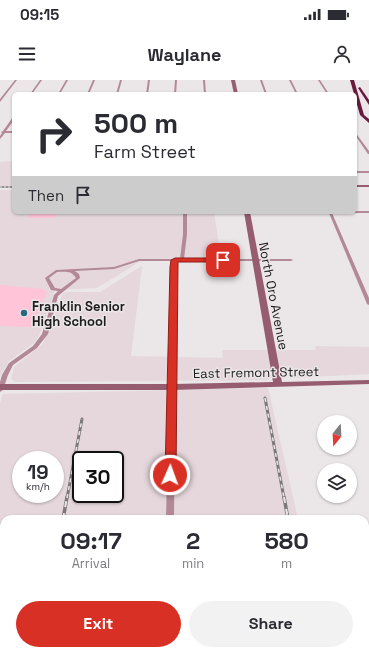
<!DOCTYPE html>
<html lang="en">
<head>
<meta charset="utf-8">
<style>
  :root { --surface:#fff; --page:#f2f2f3; --text:#2b2b33; --muted:#7c7c81; --accent:#d93025 }
  body { margin:0; font-family:"Space Grotesk",sans-serif; background:var(--page); color:var(--text); height:100vh; display:flex; flex-direction:column; font-size:15px; white-space:nowrap }
  * { box-sizing:border-box; margin:0 }
  p { font-size:13px; color:var(--muted) }
  .icon { flex:none; width:22px; height:22px; fill:none; stroke:currentColor; stroke-width:2; stroke-linecap:round; stroke-linejoin:round }
  .map { position:relative; flex:1; overflow:hidden }
  .drawer { position:absolute; left:0px; top:435px; width:369px; height:140px; display:flex; flex-direction:column; background:var(--surface); border-radius:12px 12px 0 0; box-shadow:0 1px 3px #0004 }
  .drawer>* { flex:none }
  .guide { position:absolute; left:12px; top:12px; width:345px; height:122px; border-radius:6px; box-shadow:0 1px 3px #0004; background:#fff; color:var(--text); overflow:hidden }
  .needle { width:26px; rotate:198deg }
  .tools { position:absolute; left:317px; top:335px; display:grid; gap:8px }
  .tools a { display:grid; place-items:center; width:40px; height:40px; border-radius:50%; background:var(--surface); box-shadow:0 1px 3px #0004; font-size:20px }
  .speed { position:absolute; left:12px; top:371px; display:flex; gap:8px; font-size:20px; font-weight:700; text-align:center }
  .speed>* { display:grid; place-content:center; width:52px; height:52px; border-radius:50%; background:var(--surface); box-shadow:0 1px 3px #0004; line-height:1 }
  .speed small { font-size:10px; font-weight:400 }
  .speed .limit { border:2px solid #111; border-radius:6px; background:#fff; color:#111 }
  .pin { position:absolute; display:grid; place-items:center; width:34px; height:34px; color:#fff; margin:-17px; border-radius:8px; box-shadow:0 2px 6px #0006 }
  .me { position:absolute; width:44px; margin:-22px; rotate:2deg; stroke-linejoin:round; filter:drop-shadow(0 0 3px #0008) }
  .turn { display:flex; align-items:center; gap:14px; height:84px; padding:0 16px; font-size:18px }
  .turn .icon { width:52px; height:52px; stroke-width:2.5 }
  .turn b { display:block; font-size:28px; line-height:34px }
  .then { display:flex; align-items:center; height:38px; padding:0 16px; background:#0003; gap:8px; font-size:15px }
  .eta { display:flex; justify-content:space-evenly; align-items:center; height:68px; text-align:center }
  .eta b { font-size:24px; font-weight:800; line-height:28px }
  .button { display:flex; gap:8px; margin-top:auto; padding:8px 16px }
  .button a { flex:1; height:46px; border-radius:24px; background:var(--accent); color:#fff; font-size:16px; font-weight:800; line-height:46px; text-align:center }
  .button a+a { background:var(--page); color:var(--text) }
  .status { display:flex; justify-content:space-between; align-items:center; height:28px; padding:0 20px; background:var(--surface); direction:ltr }
  .status svg { height:11px; fill:currentColor }
  header { display:flex; justify-content:space-between; align-items:center; height:52px; padding:0 16px; background:var(--surface); font-size:18px; font-weight:800 }
  .map>svg:first-child { display:block }
  .built { fill:#e5d7dc; fill-rule:evenodd }
  .green { fill:#ffc4d7 }
  .lines { fill:none; stroke-linecap:round; stroke-linejoin:round }
  .street { fill:#b38997; fill-rule:evenodd }
  .secondary { fill:#965c70; fill-rule:evenodd }
  .highway { fill:#6b1a3f; fill-rule:evenodd }
  .rail-far2-casing { stroke:#7b7879; stroke-width:1.5 }
  .rail-far1-casing { stroke:#7b7879; stroke-width:3 }
  .rail-casing { stroke:#7b7879; stroke-width:3.5 }
  .rail-far2 { stroke:#ebe6e7; stroke-width:1; stroke-dasharray:2; stroke-linecap:butt }
  .rail-far1 { stroke:#ebe6e7; stroke-width:1.5; stroke-dasharray:4; stroke-linecap:butt }
  .rail { stroke:#ebe6e7; stroke-width:2; stroke-dasharray:6; stroke-linecap:butt }
  .route { fill:#d93025; stroke:#8d1f18 }
  .poi-dot { fill:#2b687e; stroke:#ebe6e7; stroke-width:1.5 }
  .labels { text-anchor:middle; stroke-width:3; stroke-linejoin:round; paint-order:stroke }
  .street-label { font-size:13px; fill:#1e1c1d; stroke:#ebe6e7 }
  .poi-label { font-size:13px; font-weight:bold; fill:#1e1c1d; stroke:#ebe6e7; text-anchor:start }
</style>
</head>
<body>
<div class="status"><b>09:15</b><svg viewBox="0 0 49 12"><path d="M0 12V9h3v3zM5 12V6h3v6zM10 12V3h3v9zM15 12V0h3v12zM26 1h20v11H26zM47 4h2v5h-2z"/></svg></div>
<header><svg class="icon" aria-label="menu" viewBox="0 0 24 24"><path d="M4 6h16M4 12h16M4 18h16"/></svg>Waylane<svg class="icon" aria-label="person" viewBox="0 0 24 24"><circle cx="12" cy="8" r="4"/><path d="M4 21q1-7 8-7t8 7"/></svg></header>
<div class="map">
<svg width="369" height="575" viewBox="0 0 369 575">
  <rect width="100%" height="100%" fill="#ebe6e7"/>
  <!-- built -->
  <g class="built">
    <path d="M14 81V106L0 107V82Z"/>
    <path d="M0 110H14V132H214L221 178 144 179 97 208 55 210 39 256 34 263 9 281 0 296Z"/>
    <path d="M142 186 131 276 223 278 222 270H316L315 266 369 267V294L292 298 284 295 273 296 268 300 15 302 11 299 14 287 43 264 63 213 67 212H100Z"/>
    <path d="M268 308 298 439H4V571H365V462H369V575H0V323L3 314ZM21 380H55V414H21ZM81 380H115V414H81Z"/>
  </g>
  <!-- green -->
  <g class="green">
    <path d="M31 132H58L55 138H28Z"/>
    <path d="M0 205 42 209 47 212 32 247 0 246Z"/>
  </g>
  <g class="lines">
    <!-- street -->
    <g class="street">
      <path d="M15 0H17L0 22V19Z"/>
      <path d="M40 0H42L32 14H30Z"/>
      <path d="M66 0H68L60 14H58Z"/>
      <path d="M93 0H95L89 14H87Z"/>
      <path d="M120 0H122L118 14H116Z"/>
      <path d="M148 0H150L148 14H146Z"/>
      <path d="M175 0H177L176 14H174Z"/>
      <path d="M203 0H205L206 14H204Z"/>
      <path d="M260 0H262L267 14H265Z"/>
      <path d="M289 0H291L298 14H296Z"/>
      <path d="M318 0H320L329 14H327Z"/>
      <path d="M13 37H14V40L6 51H14V53H5L0 59V56L2 53 1 52 3 51Z"/>
      <path d="M355 52 369 71V74H368L355 55Z"/>
      <rect x="355" y="91" width="14" height="2"/>
      <path d="M355 131H369V133H332L369 218V225L367 224 329 133H187V154L184 179H291L293 180 291 181H177L176 187 174 439H166L172 187 173 181H139L114 189 75 191 79 194 80 198 58 216 48 254 37 268 13 285 8 295 3 310 0 312V302L2 295 9 283 33 266 42 254 54 215 58 211 51 210 45 198 56 190 114 187 139 179H180L183 154V133L181 132H355ZM57 192C65 192 71 190 76 198L61 209 55 208 49 198Z"/>
      <rect x="170" y="571" width="8" height="4"/>
    </g>
    <!-- secondary -->
    <g class="secondary">
      <path d="M231 0H235L238 14H234Z"/>
      <rect x="355" y="105" width="14" height="2"/>
      <path d="M244 132H250L282 302 369 300V304L173 310H0V304H173L273 302Z"/>
    </g>
    <!-- highway -->
    <g class="highway">
      <path d="M350 0H354L364 35 369 39V43L360 35Z"/>
      <path d="M360 7 369 20V25L358 8Z"/>
    </g>
    <defs>
      <path id="rail-far2" d="M0 107H14"/>
      <g id="rail-far1">
        <path d="M265 318 284 418"/>
        <path d="M67 418 82 339"/>
      </g>
      <g id="rail">
        <path d="M284 417 288 439"/>
        <path d="M63 439 67 417"/>
        <path d="M320 571 323 575"/>
        <path d="M337 571 338 575"/>
        <path d="M38 575 39 571"/>
      </g>
    </defs>
    <!-- rail-far2 casing -->
    <use href="#rail-far2" class="rail-far2-casing"/>
    <!-- rail-far1 casing -->
    <use href="#rail-far1" class="rail-far1-casing"/>
    <!-- rail casing -->
    <use href="#rail" class="rail-casing"/>
    <!-- rail-far2 -->
    <use href="#rail-far2" class="rail-far2"/>
    <!-- rail-far1 -->
    <use href="#rail-far1" class="rail-far1"/>
    <!-- rail -->
    <use href="#rail" class="rail"/>
  </g>
  <!-- route -->
  <path class="route" d="M175 178H223L226 180 223 182H178L176 395 174 398H166L165 395 170 187 171 180Z"/>
  <!-- markers -->
  <circle class="poi-dot" cx="24" cy="233" r="4"/>
  <g class="labels">
    <!-- street labels -->
    <g class="street-label">
      <text transform="translate(274 216) rotate(79)" y="5">North Oro Avenue</text>
      <text transform="translate(256 292) rotate(-1)" y="5">East Fremont Street</text>
    </g>
    <!-- poi labels -->
    <g class="poi-label">
      <text x="32" y="231">Franklin Senior<tspan x="32" dy="15">High School</tspan></text>
    </g>
  </g>
</svg>
<div class="tools">
<a><svg class="needle" viewBox="-14 -14 28 28"><path d="M0-13l5 13h-10z" fill="#e53935"/><path d="M0 13l5-13h-10z" fill="#7c7c81"/></svg></a>
<a><svg class="icon" aria-label="layers" viewBox="0 0 24 24"><path d="M12 4l9 5-9 5-9-5zM3 14l9 5 9-5"/></svg></a>
</div>
<div class="speed"><div>19<small>km/h</small></div><div class="limit">30</div></div>
<div class="pin" style="left:223px;top:180px;background:#d93025"><svg class="icon" aria-label="arrive" viewBox="0 0 24 24"><path d="M6 21V4h12l-3 4 3 4H6"/></svg></div>
<svg class="me" style="left:170px;top:395px" viewBox="-20 -20 40 40"><circle r="17" fill="#d93025" stroke="#fff" stroke-width="3"/><path d="M0-11L8 9 0 5-8 9z" fill="#fff"/></svg>
<div class="guide">
<div class="turn"><svg class="icon" aria-label="right" viewBox="0 0 24 24"><path d="M7 20v-9h11M14 6l5 5-5 5"/></svg><div><b>500 m</b>Farm Street</div></div>
<div class="then">Then<svg class="icon" aria-label="arrive" viewBox="0 0 24 24"><path d="M6 21V4h12l-3 4 3 4H6"/></svg></div>
</div>
<section class="drawer">
<div class="eta">
<div><b>09:17</b><p>Arrival</p></div>
<div><b>2</b><p>min</p></div>
<div><b>580</b><p>m</p></div>
</div>
<div class="button"><a>Exit</a><a>Share</a></div>
</section>
</div>
</body>
</html>
